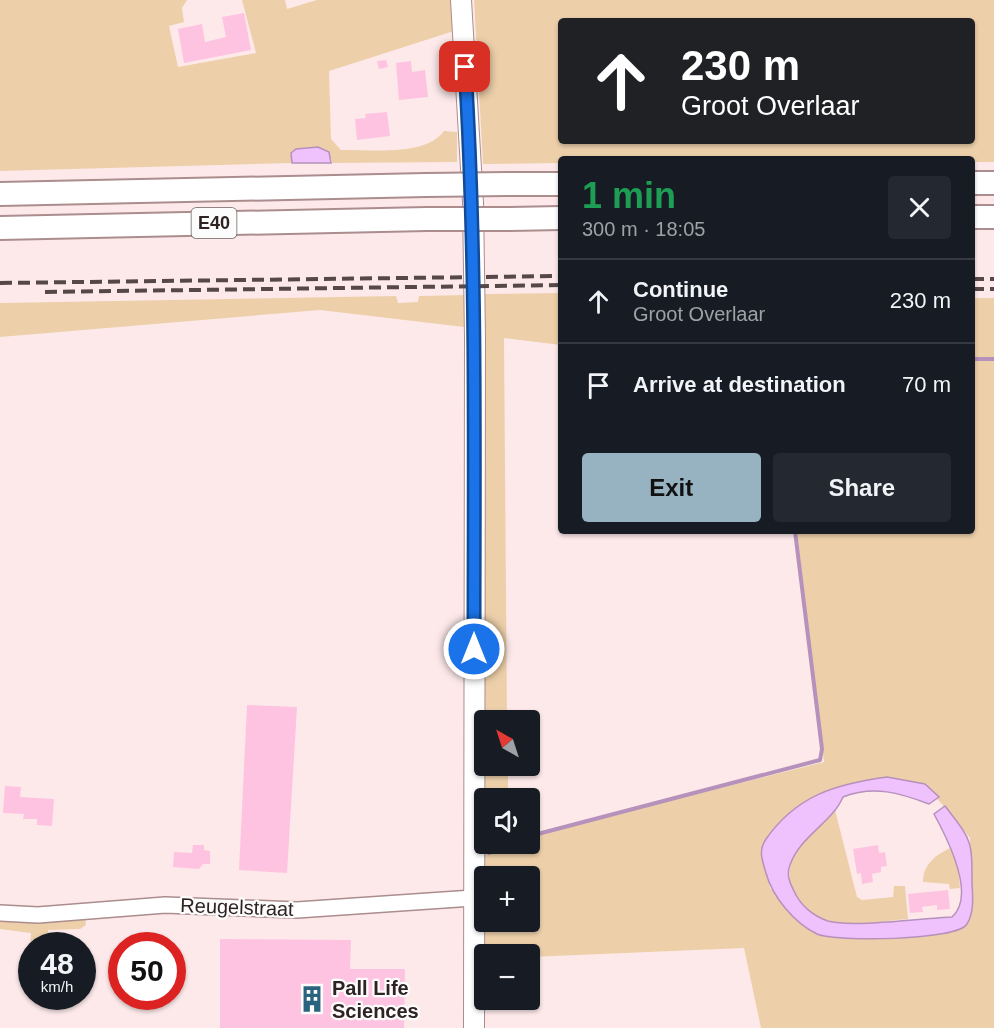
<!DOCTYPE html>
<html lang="en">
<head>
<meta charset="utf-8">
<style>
  :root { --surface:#171b24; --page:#242831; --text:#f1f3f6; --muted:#9ea1a6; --line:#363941; --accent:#97b2c0 }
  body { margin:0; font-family:Helvetica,sans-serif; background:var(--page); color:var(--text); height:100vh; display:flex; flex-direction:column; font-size:22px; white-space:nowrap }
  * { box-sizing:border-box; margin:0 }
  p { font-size:20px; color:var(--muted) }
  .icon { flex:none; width:33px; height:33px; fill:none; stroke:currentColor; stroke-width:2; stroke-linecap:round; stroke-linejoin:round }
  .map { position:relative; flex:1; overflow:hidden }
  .sheet { position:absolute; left:558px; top:156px; width:417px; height:378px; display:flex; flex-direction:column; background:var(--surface); border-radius:6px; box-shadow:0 2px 4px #0004 }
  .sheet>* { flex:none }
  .top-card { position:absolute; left:558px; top:18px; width:417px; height:126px; border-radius:6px; box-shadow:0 2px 4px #0004; background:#202124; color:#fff; overflow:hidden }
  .needle { width:39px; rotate:321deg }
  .buttons { position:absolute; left:474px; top:710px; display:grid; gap:12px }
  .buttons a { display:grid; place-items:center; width:66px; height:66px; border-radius:6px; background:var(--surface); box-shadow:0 2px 4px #0004; font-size:30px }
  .speed { position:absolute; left:18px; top:932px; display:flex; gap:12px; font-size:30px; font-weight:700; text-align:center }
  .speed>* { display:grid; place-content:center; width:78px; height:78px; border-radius:50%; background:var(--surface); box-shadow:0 2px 4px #0004; line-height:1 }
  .speed small { font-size:15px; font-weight:400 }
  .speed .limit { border:9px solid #d22; background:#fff; color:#111 }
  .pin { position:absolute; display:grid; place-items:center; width:51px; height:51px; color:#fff; margin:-26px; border-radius:12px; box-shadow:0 3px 9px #0006 }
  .me { position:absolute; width:66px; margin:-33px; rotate:0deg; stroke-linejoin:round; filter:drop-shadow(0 0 4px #0008) }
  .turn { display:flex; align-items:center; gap:21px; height:126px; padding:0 24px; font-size:27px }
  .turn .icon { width:78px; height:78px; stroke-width:2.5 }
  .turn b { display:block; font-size:42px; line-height:51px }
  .round { display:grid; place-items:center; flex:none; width:63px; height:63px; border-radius:6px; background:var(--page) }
  .summary { display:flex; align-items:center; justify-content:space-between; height:102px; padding:0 24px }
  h1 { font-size:36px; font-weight:700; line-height:45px; color:#1e9e55 }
  .button { display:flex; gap:12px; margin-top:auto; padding:12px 24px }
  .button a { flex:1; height:69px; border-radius:6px; background:var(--accent); color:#111; font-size:24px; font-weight:700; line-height:69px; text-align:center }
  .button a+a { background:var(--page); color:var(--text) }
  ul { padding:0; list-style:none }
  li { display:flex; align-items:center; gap:18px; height:84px; padding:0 24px; border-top:2px solid var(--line) }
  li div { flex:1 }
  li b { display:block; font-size:22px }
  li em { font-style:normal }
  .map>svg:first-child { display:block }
  .green { fill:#edd0aa; fill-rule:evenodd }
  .water { fill:#efc1fd; stroke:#b591bb; stroke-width:1.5 }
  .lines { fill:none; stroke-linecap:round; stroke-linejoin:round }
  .stream { stroke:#b591bb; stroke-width:4 }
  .building { fill:#fec3e1 }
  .minor-casing { stroke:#ab8d8e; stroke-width:18 }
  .major-casing { stroke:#ab8d8e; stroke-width:22 }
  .highway-casing { stroke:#ab8d8e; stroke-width:26 }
  .minor { stroke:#fff; stroke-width:15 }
  .major { stroke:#fff; stroke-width:20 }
  .highway { stroke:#fff; stroke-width:22 }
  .rail { stroke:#564848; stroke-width:4; stroke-dasharray:12 6; stroke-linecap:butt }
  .highway-bridge-casing { stroke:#ab8d8e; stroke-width:26; stroke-linecap:butt }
  .highway-bridge { stroke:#fff; stroke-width:22 }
  .route-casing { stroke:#114b97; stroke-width:15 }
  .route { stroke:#1a73e8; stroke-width:10 }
  .labels { text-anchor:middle; stroke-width:4.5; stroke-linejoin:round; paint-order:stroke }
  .shield { fill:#fcfcfc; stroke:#6c6363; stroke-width:1.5 }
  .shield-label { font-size:18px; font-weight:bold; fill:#2e2222 }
  .street-label { font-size:20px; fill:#2e2222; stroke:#fcfcfc }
  .poi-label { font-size:20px; font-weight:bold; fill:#2e2222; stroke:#fcfcfc; text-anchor:start }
</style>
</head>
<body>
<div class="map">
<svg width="994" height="1028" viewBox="0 0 994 1028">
  <rect width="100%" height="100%" fill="#fde9ea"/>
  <!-- green -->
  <g class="green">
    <path d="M0 0H187L182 8 184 22 169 26 178 67 256 53 242 0H285L287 9 317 0H451L454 31 329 71 331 139 341 150C371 149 425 157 444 131L457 132V162L331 163 332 159 291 153 292 163 0 171Z"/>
    <path d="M474 0H994V162H972V159H561V163L483 164ZM561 21H972V141H561Z"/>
    <path d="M561 293V345L504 338 507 720H484V765H508V798H484V843H530V836L824 762 797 531H972V298H994V1028H761L744 948 530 957V954H484V959L485 294ZM887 777 925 784 970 838 972 912 932 936 840 939 806 928 770 888 763 843C794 796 834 784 887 777ZM484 876H530V921H484Z"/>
    <path d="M465 295 464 327 320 310 0 337V303L396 296 398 303 418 302 419 296Z"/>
    <path d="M835 810 857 897 862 900 893 897 894 886H905L908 919C883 921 854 927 830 921 817 918 808 910 800 901 771 866 809 833 835 810Z"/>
    <path d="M950 848 958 867 960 888 950 889 949 884 923 882C923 864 936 855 950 848Z"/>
    <path d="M85 917 86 925 80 929 48 930 50 945H32L31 978H28L31 933 0 929V919Z"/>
  </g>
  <!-- water -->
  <g class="water">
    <path d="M318 147 329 152 331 163H292L291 153 296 149Z"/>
    <path d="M887 777 925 784 939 797 929 804C900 793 874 785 843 797 832 823 800 836 790 865 786 875 790 883 794 891 800 905 813 916 828 921 853 928 923 918 952 917 977 895 946 836 934 814L945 806C972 841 972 839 972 884 973 897 974 913 967 924 957 941 835 942 817 934 794 923 772 896 766 873 762 859 758 851 766 839 797 795 836 784 887 777Z"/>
  </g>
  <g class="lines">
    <!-- stream -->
    <g class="stream">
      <path d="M972 359H994"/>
      <path d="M530 836 820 760 822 749 795 531"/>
      <path d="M489 853 492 847 501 843"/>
    </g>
  </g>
  <!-- building -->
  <g class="building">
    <path d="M244 13 251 50 184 63 178 29 202 24 205 42 226 37 222 17Z"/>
    <path d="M386 60 388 67 379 69 377 61Z"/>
    <path d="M411 61 412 72 425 70 428 97 399 100 396 63Z"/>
    <path d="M387 112 390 136 357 140 355 119 366 118 365 114Z"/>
    <path d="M247 705 297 707 287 873 239 870Z"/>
    <path d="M5 786 21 787 20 797 54 799 52 826 37 825V819H23L24 814 3 813Z"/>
    <path d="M193 845H204V850L210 851V864H203L199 869 173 867 174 852 192 853Z"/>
    <path d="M878 845 879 853 885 852 887 866 881 867V872L872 874 873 882 862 884 861 873 857 874 853 849Z"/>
    <path d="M948 890 950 909 937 910V905L922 907 923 912 910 913 908 894Z"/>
    <path d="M220 939 351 940 350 969H405L404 1028H220Z"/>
    <rect x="82" y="958" width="8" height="19"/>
  </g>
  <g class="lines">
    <defs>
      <path id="minor" d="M0 913 38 915 165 905 297 910 473 898"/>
      <path id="major" d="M461 0 473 202 475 338 474 1028"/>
      <g id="highway">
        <path d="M972 183H994"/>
        <path d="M507 184H561"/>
        <path d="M0 194 426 185"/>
        <path d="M972 217H994"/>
        <path d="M510 219 561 218"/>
        <path d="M0 228 427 219"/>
      </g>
    </defs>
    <!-- minor casing -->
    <use href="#minor" class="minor-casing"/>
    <!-- major casing -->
    <use href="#major" class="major-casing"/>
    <!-- highway casing -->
    <use href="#highway" class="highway-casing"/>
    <!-- minor -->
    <use href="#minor" class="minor"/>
    <!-- major -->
    <use href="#major" class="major"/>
    <!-- highway -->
    <use href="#highway" class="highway"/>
    <!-- rail -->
    <g class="rail">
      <path d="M972 279H994"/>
      <path d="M0 283 561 276"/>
      <path d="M972 289H994"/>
      <path d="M45 292 561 285"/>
    </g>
    <defs>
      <g id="highway-bridge">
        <path d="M426 185 507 184"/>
        <path d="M427 219H510"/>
      </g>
    </defs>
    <!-- highway-bridge casing -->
    <use href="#highway-bridge" class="highway-bridge-casing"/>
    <!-- highway-bridge -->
    <use href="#highway-bridge" class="highway-bridge"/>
  </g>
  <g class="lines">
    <defs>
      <path id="route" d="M465 67C477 261 474 455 474 649"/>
    </defs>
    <!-- route casing -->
    <use href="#route" class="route-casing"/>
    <!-- route -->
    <use href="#route" class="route"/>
  </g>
  <!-- icons -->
  <defs>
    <symbol id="building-bare" viewBox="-9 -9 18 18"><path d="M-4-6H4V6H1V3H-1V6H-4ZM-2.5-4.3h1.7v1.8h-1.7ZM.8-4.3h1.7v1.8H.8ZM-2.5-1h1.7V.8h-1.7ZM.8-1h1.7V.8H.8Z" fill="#2a637d" stroke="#fcfcfc" stroke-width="2.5" paint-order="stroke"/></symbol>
  </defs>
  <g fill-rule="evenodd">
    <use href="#building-bare" x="293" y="980" width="38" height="38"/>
  </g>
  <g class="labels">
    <!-- shield labels -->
    <rect class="shield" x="191.5" y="208" width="45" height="30" rx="4.5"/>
    <g class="shield-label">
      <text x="214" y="229">E40</text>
    </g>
    <!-- street labels -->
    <g class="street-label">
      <text transform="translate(237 907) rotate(2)" y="7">Reugelstraat</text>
    </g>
    <!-- poi labels -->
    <g class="poi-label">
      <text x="332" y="995">Pall Life<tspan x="332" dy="23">Sciences</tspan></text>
    </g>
  </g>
</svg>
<div class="buttons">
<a><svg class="needle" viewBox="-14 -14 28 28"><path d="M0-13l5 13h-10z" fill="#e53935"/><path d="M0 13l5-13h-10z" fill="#9ea1a6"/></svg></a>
<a><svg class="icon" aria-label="sound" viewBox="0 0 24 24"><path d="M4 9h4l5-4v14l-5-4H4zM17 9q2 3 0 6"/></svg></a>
<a>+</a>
<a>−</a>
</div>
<div class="speed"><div>48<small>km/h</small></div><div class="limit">50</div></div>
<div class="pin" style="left:465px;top:67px;background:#d93025"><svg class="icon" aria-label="arrive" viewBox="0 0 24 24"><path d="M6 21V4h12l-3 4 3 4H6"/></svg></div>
<svg class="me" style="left:474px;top:649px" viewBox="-20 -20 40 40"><circle r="17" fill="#1a73e8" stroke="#fff" stroke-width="3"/><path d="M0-11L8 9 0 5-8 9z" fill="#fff"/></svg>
<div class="top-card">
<div class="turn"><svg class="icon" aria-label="ahead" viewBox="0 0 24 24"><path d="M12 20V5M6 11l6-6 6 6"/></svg><div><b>230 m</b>Groot Overlaar</div></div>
</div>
<section class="sheet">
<div class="summary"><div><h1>1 min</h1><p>300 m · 18:05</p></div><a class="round"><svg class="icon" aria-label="close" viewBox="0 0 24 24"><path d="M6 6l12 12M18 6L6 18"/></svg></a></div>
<ul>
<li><svg class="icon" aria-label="ahead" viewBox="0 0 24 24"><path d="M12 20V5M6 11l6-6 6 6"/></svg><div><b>Continue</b><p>Groot Overlaar</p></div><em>230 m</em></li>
<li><svg class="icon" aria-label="arrive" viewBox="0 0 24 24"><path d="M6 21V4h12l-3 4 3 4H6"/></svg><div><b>Arrive at destination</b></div><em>70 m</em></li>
</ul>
<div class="button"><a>Exit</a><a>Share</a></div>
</section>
</div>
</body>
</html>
